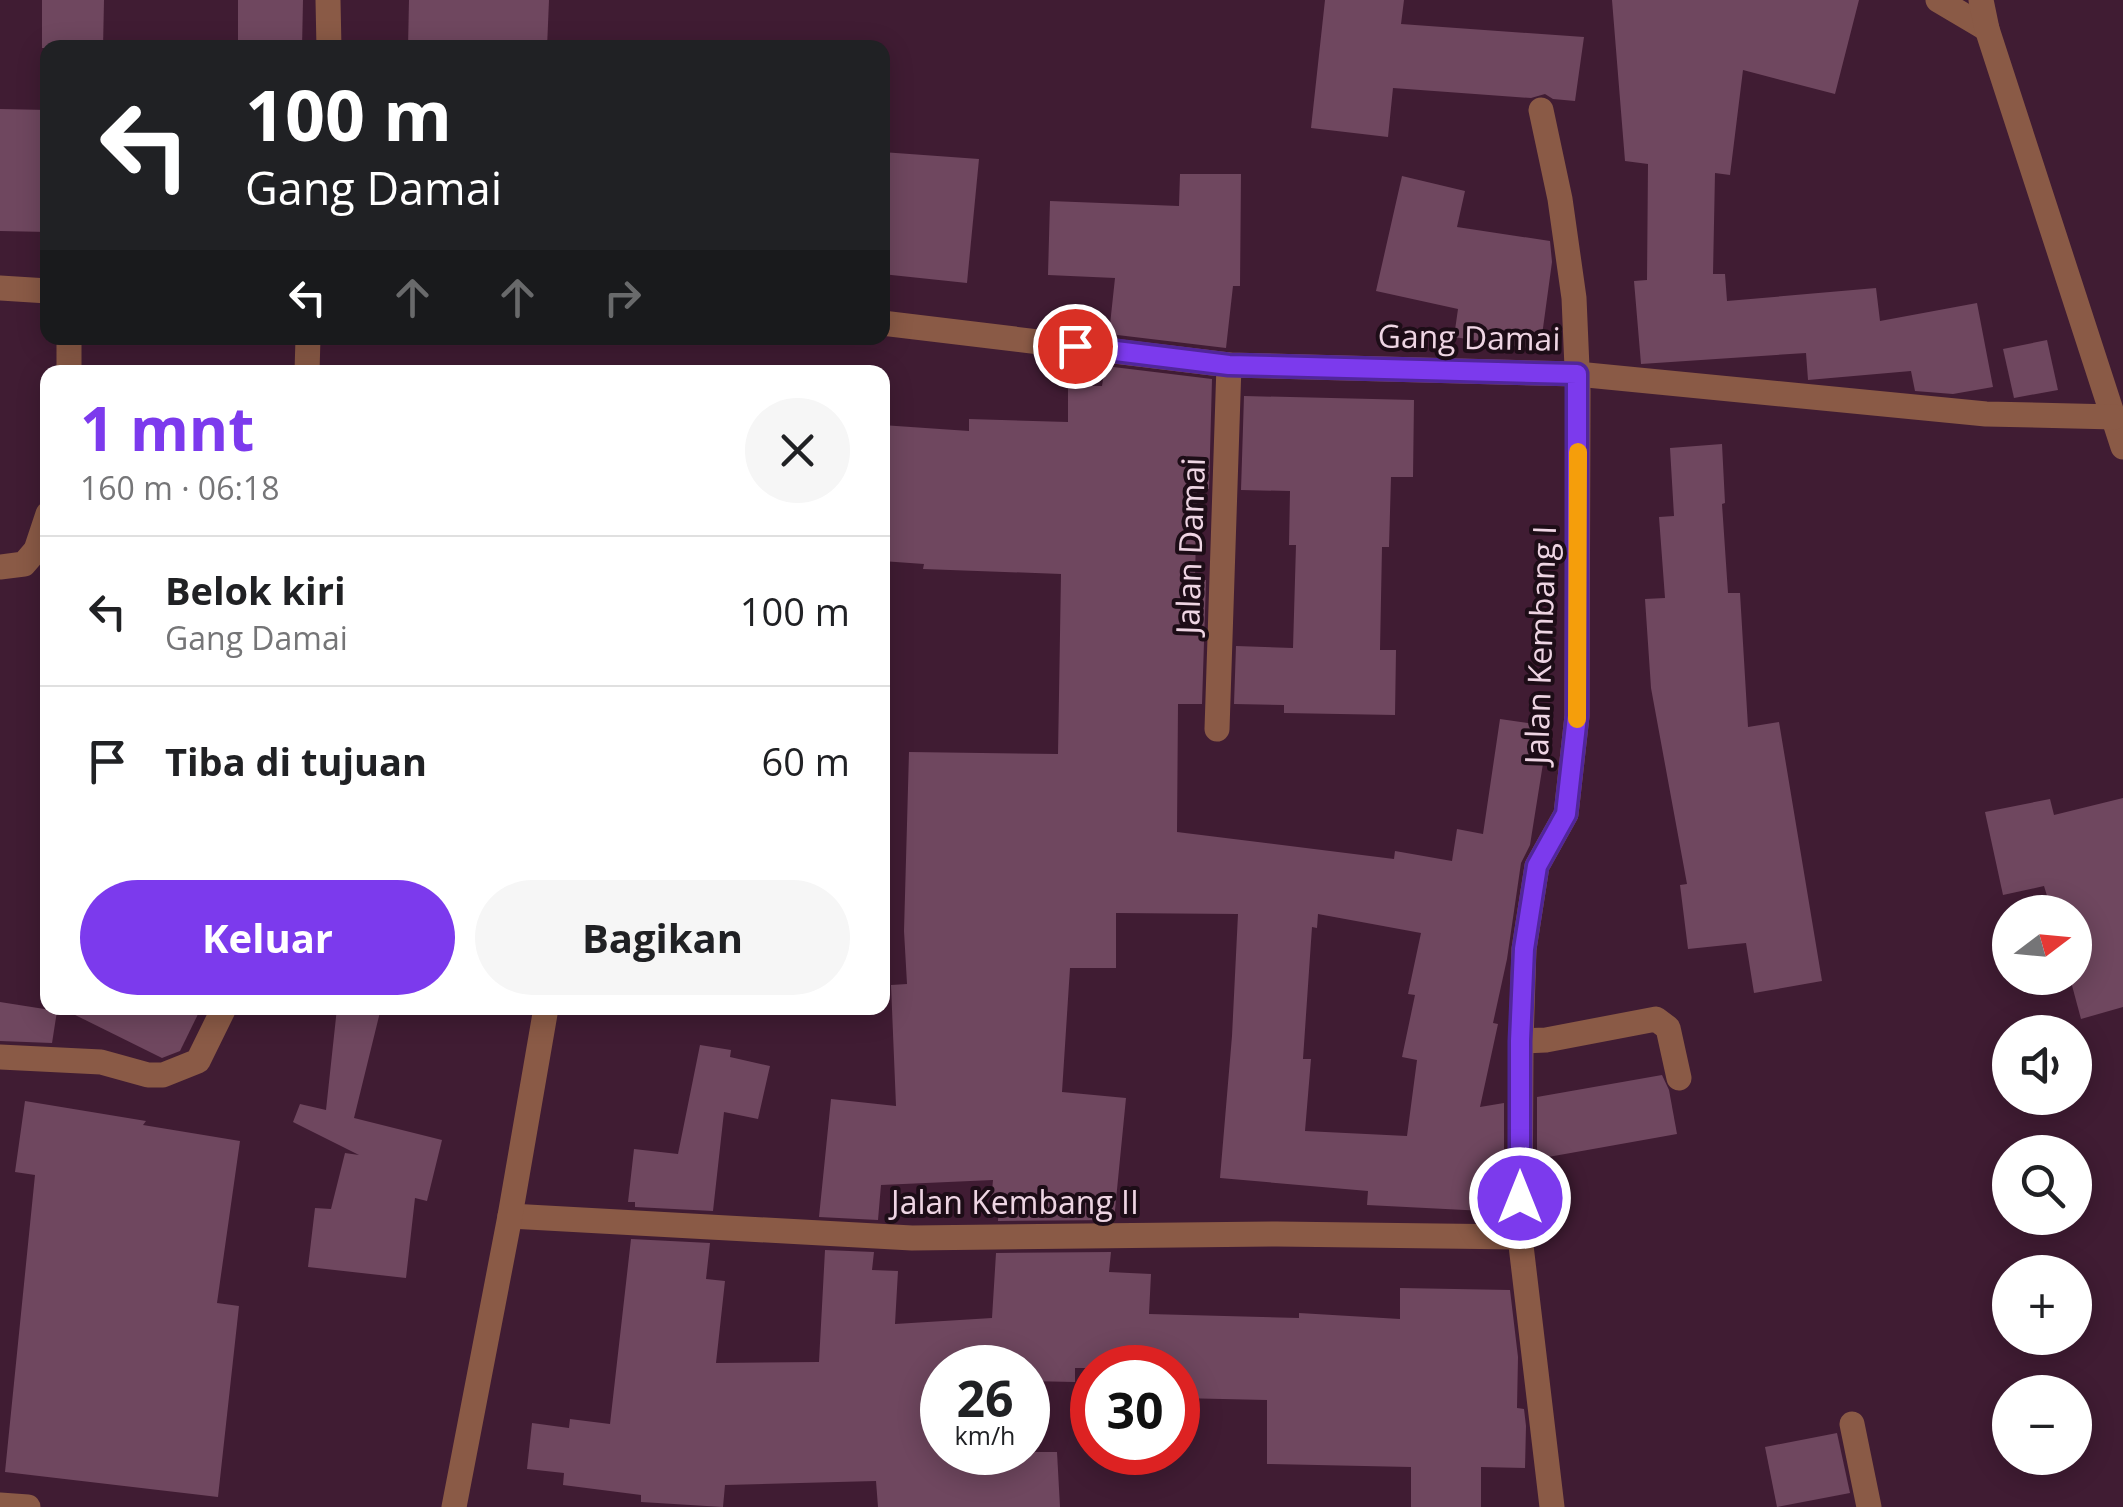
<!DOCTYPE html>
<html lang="id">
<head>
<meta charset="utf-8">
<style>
  :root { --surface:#fff; --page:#f6f6f6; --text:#202124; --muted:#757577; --line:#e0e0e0; --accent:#7c3aed }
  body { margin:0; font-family:"Open Sans",sans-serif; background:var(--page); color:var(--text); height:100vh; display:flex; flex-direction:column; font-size:38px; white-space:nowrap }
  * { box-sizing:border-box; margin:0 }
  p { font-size:32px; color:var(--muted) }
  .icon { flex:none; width:55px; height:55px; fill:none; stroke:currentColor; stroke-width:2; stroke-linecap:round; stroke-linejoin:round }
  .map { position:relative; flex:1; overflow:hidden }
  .side { position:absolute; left:40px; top:365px; width:850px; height:650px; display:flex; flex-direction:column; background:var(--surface); border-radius:20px; box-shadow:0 5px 25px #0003 }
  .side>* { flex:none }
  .top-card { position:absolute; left:40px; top:40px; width:850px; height:305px; border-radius:20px; box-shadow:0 5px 25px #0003; background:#202124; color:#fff; overflow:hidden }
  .needle { width:65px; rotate:74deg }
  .controls { position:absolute; left:1992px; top:895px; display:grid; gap:20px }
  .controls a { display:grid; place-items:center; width:100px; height:100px; border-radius:50%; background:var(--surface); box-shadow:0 5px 25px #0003; font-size:50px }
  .speed { position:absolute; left:920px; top:1345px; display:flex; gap:20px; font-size:50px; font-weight:700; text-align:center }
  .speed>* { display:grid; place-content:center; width:130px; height:130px; border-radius:50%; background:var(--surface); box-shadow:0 5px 25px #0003; line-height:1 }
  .speed small { font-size:25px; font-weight:400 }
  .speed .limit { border:15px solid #d22; background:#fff; color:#111 }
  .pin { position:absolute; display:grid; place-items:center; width:85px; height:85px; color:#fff; margin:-42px; border:5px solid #fff; border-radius:50%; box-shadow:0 2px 10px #0007 }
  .me { position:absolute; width:110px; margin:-55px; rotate:0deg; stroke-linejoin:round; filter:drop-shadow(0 0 8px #0008) }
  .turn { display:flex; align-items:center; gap:35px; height:210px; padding:0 40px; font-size:45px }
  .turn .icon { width:130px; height:130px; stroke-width:2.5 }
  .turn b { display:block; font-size:70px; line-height:85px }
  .lanes { display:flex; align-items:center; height:95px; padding:0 40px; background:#0003; justify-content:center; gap:50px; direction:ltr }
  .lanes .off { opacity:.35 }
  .round { display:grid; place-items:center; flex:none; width:105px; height:105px; border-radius:52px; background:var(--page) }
  .summary { display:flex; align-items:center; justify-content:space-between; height:170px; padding:0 40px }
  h1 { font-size:60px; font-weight:700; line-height:75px; color:var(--accent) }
  .button { display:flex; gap:20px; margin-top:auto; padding:20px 40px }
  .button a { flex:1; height:115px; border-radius:60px; background:var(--accent); color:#fff; font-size:40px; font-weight:700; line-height:115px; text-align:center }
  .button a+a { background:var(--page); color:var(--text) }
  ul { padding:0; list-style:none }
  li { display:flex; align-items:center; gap:30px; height:150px; padding:0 40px; border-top:2px solid var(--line) }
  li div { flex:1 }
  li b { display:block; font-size:38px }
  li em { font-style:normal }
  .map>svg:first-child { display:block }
  .building { fill:#6f475f; fill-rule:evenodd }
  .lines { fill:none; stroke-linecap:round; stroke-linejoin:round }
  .minor { stroke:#8a5a46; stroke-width:25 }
  .route-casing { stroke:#51269a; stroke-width:25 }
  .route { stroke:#7c3aed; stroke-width:18 }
  .slow { stroke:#f59e0b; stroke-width:18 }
  .labels { text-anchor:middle; stroke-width:8; stroke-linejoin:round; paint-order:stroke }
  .street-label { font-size:32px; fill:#eed5e3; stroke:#1d0d17 }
</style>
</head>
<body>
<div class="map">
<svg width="2123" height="1507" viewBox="0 0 2123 1507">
  <rect width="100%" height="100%" fill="#401c33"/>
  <!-- building -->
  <g class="building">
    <path d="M42 0H104L103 48H42Z"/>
    <path d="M238 0H303L302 48H238Z"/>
    <path d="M409 0H549L547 48H408Z"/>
    <path d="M1325 0H1404L1401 24 1584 37 1575 101 1553 99 1545 94 1531 98 1393 88 1388 137 1311 128Z"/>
    <path d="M1612 0H1859L1835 94 1743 70 1730 175 1715 173 1713 274H1725L1727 301 1876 288 1880 321 1977 303 1993 387 1953 394 1915 391 1911 371 1808 380 1806 353 1641 364 1634 281 1647 280 1648 164 1625 161Z"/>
    <path d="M0 109 48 110V232L0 231Z"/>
    <path d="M882 152 979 159 967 283 882 274Z"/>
    <path d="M1180 174H1241L1240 286H1233L1226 348 1109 334 1115 278 1048 275 1050 201 1179 206Z"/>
    <path d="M1402 176 1465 191 1457 227 1550 241 1552 262 1540 350 1454 337 1458 309 1376 291Z"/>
    <path d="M2047 340 2058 390 2014 398 2003 349Z"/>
    <path d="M1105 366 1212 379 1209 489H1197L1195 580H1206L1202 704H1178L1177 832 1394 859 1395 851 1452 861 1457 829 1483 834 1500 719 1549 726 1530 845 1521 863 1507 959 1493 1023 1498 1024 1480 1107 1504 1103V1212L1367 1205 1368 1191 1220 1178 1232 1036 1238 914 1116 913V968H1070L1062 1092 1126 1098 1114 1220 998 1221 999 1202H991L993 1180 881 1185 878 1220 819 1217 831 1099 896 1106 891 985 907 984 904 931 909 752 1058 754 1061 574 923 569 924 564 882 561V425L969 431V419L1068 422V386H1102ZM1318 914 1421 933 1408 994 1415 995 1402 1057 1417 1060 1407 1136 1305 1131 1311 1059H1303L1312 927 1317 928Z"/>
    <path d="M1244 396 1414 400 1413 477H1391L1389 547H1382L1380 650H1396L1395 715 1284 713V705L1234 704 1236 646 1293 648 1296 545H1289L1290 491 1241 490Z"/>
    <path d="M1722 444 1725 503 1722 504 1728 593H1740L1748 727 1779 722 1822 981 1754 993 1746 943 1688 949 1680 885 1687 884 1651 688 1645 599 1665 598 1659 517 1674 516 1670 448Z"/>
    <path d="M2123 798V1007L2081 1019 2070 978H2075V912H2052L2044 886 2003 895 1985 812 2050 799 2054 815Z"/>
    <path d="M0 1002 57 1011 52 1043 0 1041Z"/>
    <path d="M61 1008H201L180 1051 162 1058Z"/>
    <path d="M337 1008H381L354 1118 442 1140 427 1201 415 1198 406 1278 308 1267 315 1208 331 1209 345 1153 359 1155 293 1122 300 1104 326 1110Z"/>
    <path d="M700 1045 731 1050 730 1057 770 1066 758 1119 724 1112 713 1211 635 1207V1202H628L634 1149 678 1154Z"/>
    <path d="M1662 1075 1669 1090 1677 1134 1537 1159V1097Z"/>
    <path d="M25 1101 146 1121 143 1125 240 1141 217 1303 239 1306 218 1497 5 1472 35 1175 15 1172Z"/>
    <path d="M631 1239 710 1243 706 1279 725 1281 716 1363 819 1362 825 1250 874 1252 872 1270 898 1271 895 1324 992 1318 996 1253 1111 1252 1109 1272 1151 1274 1149 1314 1299 1318V1313L1400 1319V1288L1510 1290 1518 1357 1517 1408 1524 1409 1526 1426 1525 1468 1481 1467V1507H1411V1467L1267 1464V1400L1178 1398V1368H1075V1382L1028 1381V1368H942V1452H1057L1060 1507H878L876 1481 725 1485 723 1507 641 1502V1495L563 1485 564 1473 527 1469 532 1423 569 1428 570 1419 610 1424Z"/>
    <path d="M1837 1433 1850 1493 1777 1507 1765 1447Z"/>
  </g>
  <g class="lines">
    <!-- minor -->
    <g class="minor">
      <path d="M328 0 329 48"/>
      <path d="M1938 0 1987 29"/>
      <path d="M1981 0 1987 29 2123 447"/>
      <path d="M1541 110 1560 199 1574 298 1578 391 1577 716 1566 814 1537 866 1524 949 1521 1041 1520 1237 1552 1507"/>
      <path d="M0 288 48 291"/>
      <path d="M882 323 1229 365 1577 374 1986 414 2115 417"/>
      <path d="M69 338V372"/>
      <path d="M307 372 308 338"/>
      <path d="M0 567 24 564 36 550 48 514"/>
      <path d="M1217 729 1229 365"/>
      <path d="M1521 1041 1546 1040 1656 1019 1668 1028 1679 1078"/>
      <path d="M0 1057 101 1062 148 1075H163L198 1061 224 1008"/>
      <path d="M510 1216 912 1238 1277 1234 1520 1237"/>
      <path d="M1852 1424 1869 1507"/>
      <path d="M0 1505 28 1507"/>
      <path d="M454 1507 510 1216 546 1008"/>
    </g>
  </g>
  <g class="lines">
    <defs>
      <path id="route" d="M1075 346 1229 365 1577 374V716L1566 814 1537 866 1524 949 1520 1041V1198"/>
    </defs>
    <!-- route casing -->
    <use href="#route" class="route-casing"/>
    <!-- route -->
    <use href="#route" class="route"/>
    <!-- slow -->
    <path class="slow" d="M1577 719 1578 452"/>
  </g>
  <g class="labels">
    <!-- street labels -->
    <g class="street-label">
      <text transform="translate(1469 338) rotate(1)" y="11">Gang Damai</text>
      <text transform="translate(1191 546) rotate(-88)" y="11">Jalan Damai</text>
      <text transform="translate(1541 645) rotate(-88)" y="11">Jalan Kembang I</text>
      <text x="1015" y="1214">Jalan Kembang II</text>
    </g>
  </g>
</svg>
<div class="controls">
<a><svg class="needle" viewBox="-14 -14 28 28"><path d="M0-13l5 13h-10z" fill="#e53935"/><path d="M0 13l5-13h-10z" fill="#757577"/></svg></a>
<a><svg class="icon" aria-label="sound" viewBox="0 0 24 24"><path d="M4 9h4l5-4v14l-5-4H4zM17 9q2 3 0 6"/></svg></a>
<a><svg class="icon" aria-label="search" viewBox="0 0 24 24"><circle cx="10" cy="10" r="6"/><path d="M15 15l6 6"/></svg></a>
<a>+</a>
<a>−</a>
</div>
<div class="speed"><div>26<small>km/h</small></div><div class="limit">30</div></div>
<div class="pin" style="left:1075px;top:346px;background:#d93025"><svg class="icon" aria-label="arrive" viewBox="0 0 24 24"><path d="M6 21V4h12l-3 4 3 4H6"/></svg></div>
<svg class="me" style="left:1520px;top:1198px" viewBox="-20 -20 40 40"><circle r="17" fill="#7c3aed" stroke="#fff" stroke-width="3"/><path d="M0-11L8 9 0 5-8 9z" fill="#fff"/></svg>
<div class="top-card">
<div class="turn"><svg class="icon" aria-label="left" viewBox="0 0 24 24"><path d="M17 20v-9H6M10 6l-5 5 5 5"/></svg><div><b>100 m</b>Gang Damai</div></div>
<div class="lanes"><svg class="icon" aria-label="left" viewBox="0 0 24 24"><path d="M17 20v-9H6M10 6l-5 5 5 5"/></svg><svg class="icon off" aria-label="ahead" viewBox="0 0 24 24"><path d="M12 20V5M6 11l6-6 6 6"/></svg><svg class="icon off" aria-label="ahead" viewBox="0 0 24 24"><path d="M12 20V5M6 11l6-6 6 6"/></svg><svg class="icon off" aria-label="right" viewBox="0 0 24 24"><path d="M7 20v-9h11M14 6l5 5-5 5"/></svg></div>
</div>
<section class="side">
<div class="summary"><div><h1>1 mnt</h1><p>160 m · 06:18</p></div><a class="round"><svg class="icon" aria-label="close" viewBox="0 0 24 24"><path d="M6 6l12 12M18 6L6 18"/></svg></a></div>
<ul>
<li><svg class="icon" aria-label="left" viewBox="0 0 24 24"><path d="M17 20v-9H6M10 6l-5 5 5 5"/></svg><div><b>Belok kiri</b><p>Gang Damai</p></div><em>100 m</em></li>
<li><svg class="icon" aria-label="arrive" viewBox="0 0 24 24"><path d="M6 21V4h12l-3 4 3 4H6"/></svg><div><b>Tiba di tujuan</b></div><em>60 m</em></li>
</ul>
<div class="button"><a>Keluar</a><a>Bagikan</a></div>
</section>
</div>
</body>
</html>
